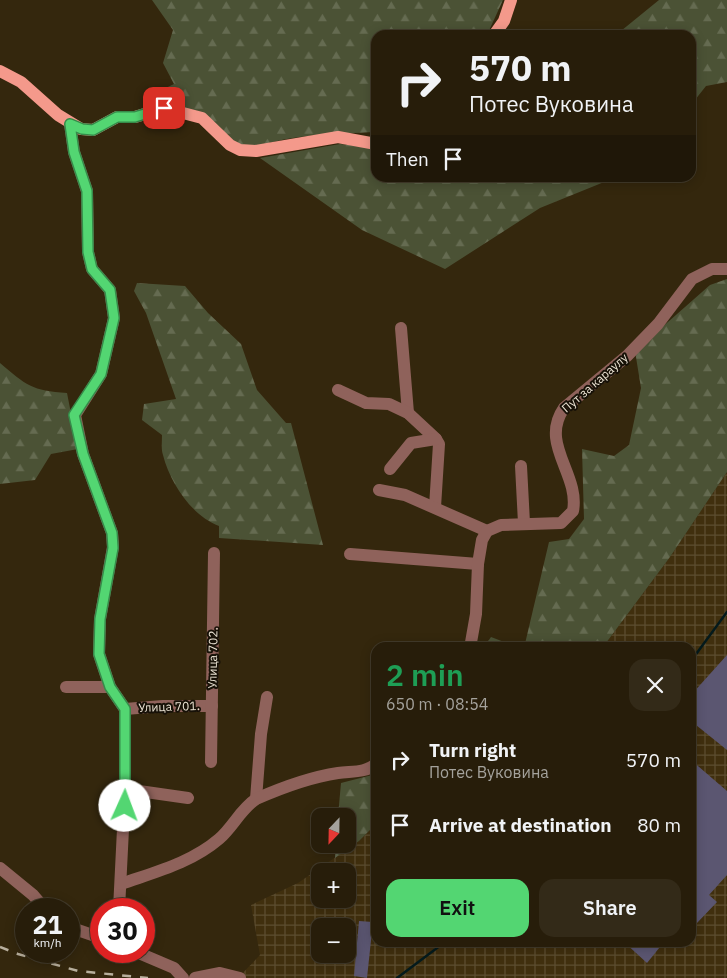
<!DOCTYPE html>
<html lang="en">
<head>
<meta charset="utf-8">
<style>
  :root { --surface:#271d0a; --page:#332a18; --text:#f1f3f6; --muted:#a4a29c; --line:#433b2b; --accent:#53d672 }
  body { margin:0; font-family:"IBM Plex Sans",sans-serif; background:var(--page); color:var(--text); height:100vh; display:flex; flex-direction:column; font-size:19px; white-space:nowrap }
  * { box-sizing:border-box; margin:0 }
  p { font-size:16px; color:var(--muted) }
  .icon { flex:none; width:28px; height:28px; fill:none; stroke:currentColor; stroke-width:2; stroke-linecap:round; stroke-linejoin:round }
  .map { position:relative; flex:1; overflow:hidden }
  .details { position:absolute; left:371px; top:642px; width:325px; height:305px; display:flex; flex-direction:column; background:var(--surface); border-radius:15px; box-shadow:0 2px 12px #0003,0 0 0 1px var(--line) }
  .details>* { flex:none }
  .guide { position:absolute; left:371px; top:30px; width:325px; height:152px; border-radius:15px; box-shadow:0 2px 12px #0003,0 0 0 1px var(--line); background:#271d0a; color:var(--text); overflow:hidden }
  .needle { width:32px; rotate:202deg }
  .controls { position:absolute; left:311px; top:808px; display:grid; gap:10px }
  .controls a { display:grid; place-items:center; width:45px; height:45px; border-radius:10px; background:var(--surface); box-shadow:0 2px 12px #0003,0 0 0 1px var(--line); font-size:25px }
  .speed { position:absolute; left:15px; top:898px; display:flex; gap:10px; font-size:25px; font-weight:700; text-align:center }
  .speed>* { display:grid; place-content:center; width:65px; height:65px; border-radius:50%; background:var(--surface); box-shadow:0 2px 12px #0003,0 0 0 1px var(--line); line-height:1 }
  .speed small { font-size:12px; font-weight:400 }
  .speed .limit { border:8px solid #d22; background:#fff; color:#111 }
  .pin { position:absolute; display:grid; place-items:center; width:42px; height:42px; color:#fff; margin:-21px; border-radius:10px; box-shadow:0 2px 8px #0006 }
  .me { position:absolute; width:55px; margin:-28px; rotate:2deg; stroke-linejoin:round; filter:drop-shadow(0 0 4px #0008) }
  .turn { display:flex; align-items:center; gap:18px; height:105px; padding:0 15px; font-size:22px }
  .turn .icon { width:65px; height:65px; stroke-width:2.5 }
  .turn b { display:block; font-size:35px; line-height:42px }
  .then { display:flex; align-items:center; height:48px; padding:0 15px; background:#0003; gap:10px; font-size:19px }
  .round { display:grid; place-items:center; flex:none; width:52px; height:52px; border-radius:15px; background:var(--page) }
  .overview { display:flex; align-items:center; justify-content:space-between; height:85px; padding:0 15px }
  h1 { font-size:30px; font-weight:600; line-height:38px; color:#1e9e55 }
  .action { display:flex; gap:10px; margin-top:auto; padding:10px 15px }
  .action a { flex:1; height:58px; border-radius:15px; background:var(--accent); color:#111; font-size:20px; font-weight:600; line-height:58px; text-align:center }
  .action a+a { background:var(--page); color:var(--text) }
  ul { padding:0; list-style:none }
  li { display:flex; align-items:center; gap:15px; height:65px; padding:0 15px }
  li div { flex:1 }
  li b { display:block; font-size:19px }
  li em { font-style:normal }
  .map>svg:first-child { display:block }
  .industrial { fill:url(#industrial-grid); fill-rule:evenodd }
  .forest { fill:url(#forest-firs) }
  .lines { fill:none; stroke-linecap:round; stroke-linejoin:round }
  .stream { stroke:#041a1c; stroke-width:2.5 }
  .building { fill:#5b5671 }
  .minor { stroke:#8f625b; stroke-width:12 }
  .major { stroke:#f4998b; stroke-width:12 }
  .rail { stroke:#b8af9d; stroke-width:2.5; stroke-dasharray:9 9; stroke-linecap:butt }
  .route-casing { stroke:#368b4a; stroke-width:12 }
  .route { stroke:#53d672; stroke-width:9 }
  .labels { text-anchor:middle; stroke-width:4; stroke-linejoin:round; paint-order:stroke }
  .street-label { font-size:12px; fill:#eae2d3; stroke:#171107 }
</style>
</head>
<body>
<div class="map">
<svg width="727" height="978" viewBox="0 0 727 978">
  <defs>
    <pattern id="industrial-grid" width="8" height="8" patternUnits="userSpaceOnUse" patternTransform="scale(1.25)"><rect width="8" height="8" fill="#402f0e"/><path d="M0 4h8M4 0v8" fill="none" stroke="#5c4d30"/></pattern>
    <pattern id="forest-firs" width="22" height="20" patternUnits="userSpaceOnUse" patternTransform="scale(1.25)"><rect width="22" height="20" fill="#4b5235"/><path d="M5 1l3.5 6h-7zM16 11l3.5 6h-7z" fill="#656b51"/></pattern>
  </defs>
  <rect width="100%" height="100%" fill="#34270d"/>
  <!-- industrial -->
  <path class="industrial" d="M727 472V978H238L260 955 251 905 298 883 359 841 376 824V942H691V648L603 647 670 557ZM320 871H348V899H320ZM320 926H348V954H320Z"/>
  <!-- forest -->
  <g class="forest">
    <path d="M152 0H503L487 35H376V132C331 134 284 134 242 152L212 121 158 104 151 95 174 84 163 63 173 30Z"/>
    <path d="M659 0H727V82L706 86 691 105V35H616Z"/>
    <path d="M340 144 376 148V178H614L540 208 445 269 362 230 260 158Z"/>
    <path d="M727 279V472L670 557 603 647 524 648 549 542 569 539 584 519 582 449 614 456 629 445 641 388 635 351 710 285Z"/>
    <path d="M137 283 185 286 208 313 241 344 257 390 286 423H291L323 545 219 538V526C192 516 170 483 163 455 161 449 162 442 162 435L142 420 144 404 176 399 146 313 134 291Z"/>
    <path d="M0 363C26 385 32 391 67 393L78 449 51 454 35 480 0 484Z"/>
    <path d="M491 637 517 647H484Z"/>
    <path d="M376 774V824L359 841 335 858 336 844H348V816H338L341 783Z"/>
  </g>
  <g class="lines">
    <!-- stream -->
    <g class="stream">
      <path d="M691 661 727 612"/>
      <path d="M397 978 445 942"/>
    </g>
  </g>
  <!-- building -->
  <g class="building">
    <path d="M727 655V750L691 721V695Z"/>
    <path d="M691 760 727 791V875L709 895 717 902 697 923 691 918Z"/>
    <path d="M359 921 373 922 367 978 354 976Z"/>
    <path d="M624 942H664L647 963Z"/>
  </g>
  <g class="lines">
    <!-- minor -->
    <g class="minor">
      <path d="M70 124 74 152 87 191 88 252 92 269 110 290 114 318 101 374 75 415 83 454 112 533 113 547 100 619 99 654 110 687 125 709V789L119 909"/>
      <path d="M401 328 408 413"/>
      <path d="M338 390 366 403 389 404 408 413 436 439 439 444 435 507"/>
      <path d="M521 466 524 523"/>
      <path d="M390 469 411 443 436 439"/>
      <path d="M379 490 405 495 487 531"/>
      <path d="M350 554 478 564"/>
      <path d="M470 648 476 614 478 564 482 540 487 531 501 525 561 523 573 511C580 474 539 444 564 408L627 356 658 324 692 279 712 269H727"/>
      <path d="M66 687H110"/>
      <path d="M125 709 163 706H212"/>
      <path d="M211 762 214 553"/>
      <path d="M125 789 188 798"/>
      <path d="M256 799 261 734 267 697"/>
      <path d="M0 868 33 895 45 909"/>
      <path d="M121 884C155 872 191 863 219 839 233 827 240 810 256 799 281 788 311 777 338 773 352 771 365 773 376 764"/>
      <path d="M69 927 101 938"/>
      <path d="M134 951 174 968 183 978"/>
      <path d="M195 978 220 973 240 978"/>
    </g>
    <!-- major -->
    <g class="major">
      <path d="M494 35 504 21 511 0"/>
      <path d="M0 71 21 82 58 115 81 129 93 130 117 117H135L164 108 202 118 230 145 240 150 256 151 338 137 376 144"/>
    </g>
    <!-- rail -->
    <path class="rail" d="M0 947 18 954 78 971 148 978"/>
  </g>
  <g class="lines">
    <defs>
      <path id="route" d="M125 806V709L110 687 99 654 100 619 113 548 112 533 83 454 74 415 101 374 114 318 110 290 92 269 88 252 87 191 74 152 70 124 82 129 93 130 117 117H135L164 108"/>
    </defs>
    <!-- route casing -->
    <use href="#route" class="route-casing"/>
    <!-- route -->
    <use href="#route" class="route"/>
  </g>
  <g class="labels">
    <!-- street labels -->
    <g class="street-label">
      <text transform="translate(595 383) rotate(-41)" y="4">Пут за караулу</text>
      <text transform="translate(213 658) rotate(-89)" y="4">Улица 702.</text>
      <text transform="translate(169 707) rotate(-2)" y="4">Улица 701.</text>
    </g>
  </g>
</svg>
<div class="controls">
<a><svg class="needle" viewBox="-14 -14 28 28"><path d="M0-13l5 13h-10z" fill="#e53935"/><path d="M0 13l5-13h-10z" fill="#a4a29c"/></svg></a>
<a>+</a>
<a>−</a>
</div>
<div class="speed"><div>21<small>km/h</small></div><div class="limit">30</div></div>
<div class="pin" style="left:164px;top:108px;background:#d93025"><svg class="icon" aria-label="arrive" viewBox="0 0 24 24"><path d="M6 21V4h12l-3 4 3 4H6"/></svg></div>
<svg class="me" style="left:125px;top:806px" viewBox="-20 -20 40 40"><circle r="19" fill="#fff"/><path d="M0-13L10 11 0 6-10 11z" fill="#53d672"/></svg>
<div class="guide">
<div class="turn"><svg class="icon" aria-label="right" viewBox="0 0 24 24"><path d="M7 20v-9h11M14 6l5 5-5 5"/></svg><div><b>570 m</b>Потес Вуковина</div></div>
<div class="then">Then<svg class="icon" aria-label="arrive" viewBox="0 0 24 24"><path d="M6 21V4h12l-3 4 3 4H6"/></svg></div>
</div>
<section class="details">
<div class="overview"><div><h1>2 min</h1><p>650 m · 08:54</p></div><a class="round"><svg class="icon" aria-label="close" viewBox="0 0 24 24"><path d="M6 6l12 12M18 6L6 18"/></svg></a></div>
<ul>
<li><svg class="icon" aria-label="right" viewBox="0 0 24 24"><path d="M7 20v-9h11M14 6l5 5-5 5"/></svg><div><b>Turn right</b><p>Потес Вуковина</p></div><em>570 m</em></li>
<li><svg class="icon" aria-label="arrive" viewBox="0 0 24 24"><path d="M6 21V4h12l-3 4 3 4H6"/></svg><div><b>Arrive at destination</b></div><em>80 m</em></li>
</ul>
<div class="action"><a>Exit</a><a>Share</a></div>
</section>
</div>
</body>
</html>
